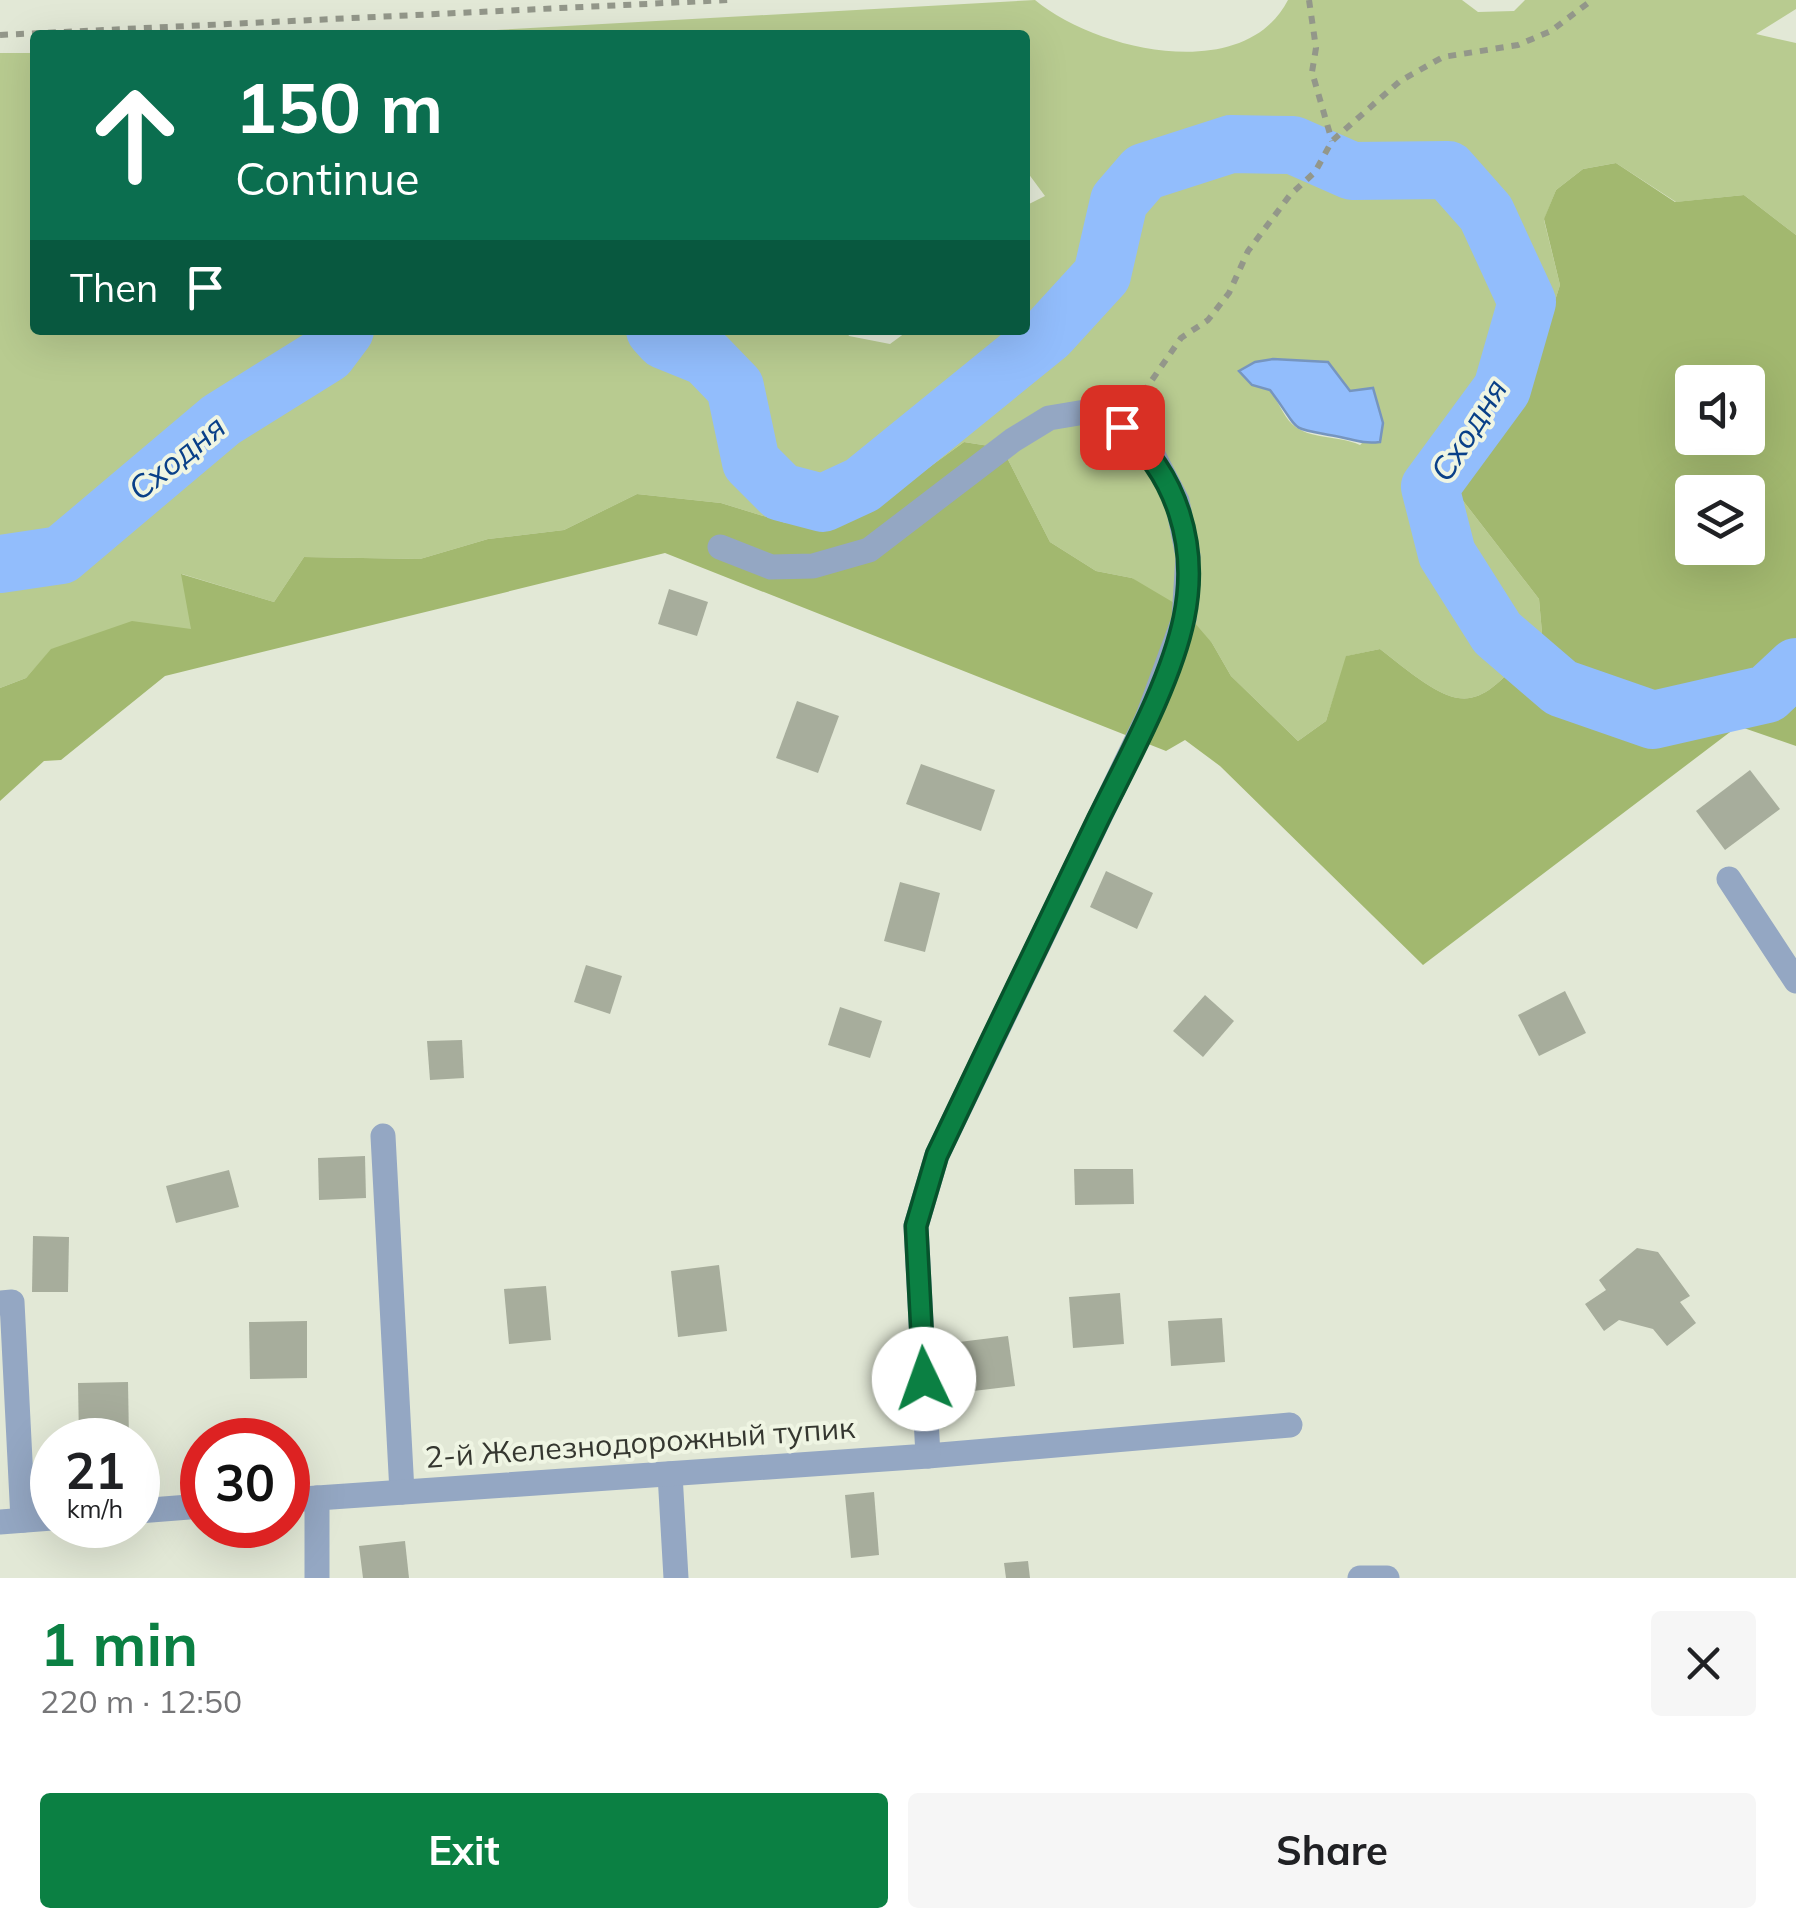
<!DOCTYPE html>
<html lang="en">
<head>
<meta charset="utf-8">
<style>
  :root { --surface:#fff; --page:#f6f6f6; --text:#202124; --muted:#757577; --accent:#0b8043 }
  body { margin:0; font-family:Mulish,sans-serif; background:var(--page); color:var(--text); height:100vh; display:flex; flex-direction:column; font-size:38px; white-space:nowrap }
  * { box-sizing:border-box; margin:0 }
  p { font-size:32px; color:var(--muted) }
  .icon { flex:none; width:55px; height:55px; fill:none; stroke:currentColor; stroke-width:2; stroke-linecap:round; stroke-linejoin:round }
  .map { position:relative; height:1578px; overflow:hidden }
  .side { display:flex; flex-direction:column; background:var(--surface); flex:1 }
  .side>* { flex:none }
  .banner { position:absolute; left:30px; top:30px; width:1000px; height:305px; border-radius:10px; box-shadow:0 10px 40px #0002; background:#0b6e4f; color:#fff; overflow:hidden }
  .fabs { position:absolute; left:1675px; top:365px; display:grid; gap:20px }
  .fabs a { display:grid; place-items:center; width:90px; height:90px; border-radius:10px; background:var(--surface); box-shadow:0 10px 40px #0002; font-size:50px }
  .speed { position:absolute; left:30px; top:1418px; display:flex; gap:20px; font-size:50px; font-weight:700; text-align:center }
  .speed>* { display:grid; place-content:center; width:130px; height:130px; border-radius:50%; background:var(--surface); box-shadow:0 10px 40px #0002; line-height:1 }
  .speed small { font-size:25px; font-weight:400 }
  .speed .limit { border:15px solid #d22; background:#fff; color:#111 }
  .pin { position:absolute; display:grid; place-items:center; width:85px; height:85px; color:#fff; margin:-42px; border-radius:20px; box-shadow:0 5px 15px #0006 }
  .me { position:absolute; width:110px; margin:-55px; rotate:357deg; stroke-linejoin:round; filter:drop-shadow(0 0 8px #0008) }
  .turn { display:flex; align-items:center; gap:35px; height:210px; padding:0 40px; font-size:45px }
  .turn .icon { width:130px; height:130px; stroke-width:2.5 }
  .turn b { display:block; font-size:70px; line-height:85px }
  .then { display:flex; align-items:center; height:95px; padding:0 40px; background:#0003; gap:20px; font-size:38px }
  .round { display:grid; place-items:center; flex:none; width:105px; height:105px; border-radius:10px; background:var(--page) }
  .head { display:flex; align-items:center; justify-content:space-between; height:170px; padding:0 40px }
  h1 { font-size:60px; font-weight:700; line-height:75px; color:var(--accent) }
  .primary-button { display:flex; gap:20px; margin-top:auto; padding:20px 40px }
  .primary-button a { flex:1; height:115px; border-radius:10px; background:var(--accent); color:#fff; font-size:40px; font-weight:700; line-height:115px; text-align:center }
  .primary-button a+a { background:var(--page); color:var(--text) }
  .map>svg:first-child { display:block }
  .green { fill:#b8cb90; fill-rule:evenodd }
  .forest { fill:#a2b86f; fill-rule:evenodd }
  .water { fill:#92bdfc; stroke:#7695bf; stroke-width:2.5 }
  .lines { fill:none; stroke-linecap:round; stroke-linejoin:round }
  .river { stroke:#92bdfc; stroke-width:58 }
  .building { fill:#a7ad9c }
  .path { stroke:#93978a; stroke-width:6; stroke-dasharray:8 8; stroke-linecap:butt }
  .minor { stroke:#94a7c3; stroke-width:25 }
  .route-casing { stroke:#07532c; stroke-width:25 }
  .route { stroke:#0b8043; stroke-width:18 }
  .labels { text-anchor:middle; stroke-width:8; stroke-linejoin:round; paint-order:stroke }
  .street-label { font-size:30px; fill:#353730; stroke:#eff5e3 }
  .water-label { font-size:32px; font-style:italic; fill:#094088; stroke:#eff5e3 }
</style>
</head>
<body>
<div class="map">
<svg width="1796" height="1578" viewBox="0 0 1796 1578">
  <rect width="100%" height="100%" fill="#e2e8d6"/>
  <!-- green -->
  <path class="green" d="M1035 0C1095 50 1244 86 1288 0H1462L1478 12 1514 11 1525 0H1796V9L1756 34 1796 43V235L1744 195 1676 202 1616 163 1583 169 1556 190 1544 220 1560 285 1529 382 1454 489 1539 599 1542 633C1474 719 1464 716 1380 649L1347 656 1326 721 1298 741 1231 676 1212 643 1132 578 1096 571 1050 542 1002 448 964 442 862 516 786 523 721 503 637 494 564 530 488 539 420 559 304 557 274 602 182 574 192 629 52 649 26 678 0 688V53H35V330H846L849 336 890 344 909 330H1025V206L1045 196 1025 169V35H405ZM1291 360 1328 362 1350 391 1373 389 1383 423 1360 445C1339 435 1309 440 1292 424 1283 415 1278 401 1270 390Z"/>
  <!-- forest -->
  <path class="forest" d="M1616 163 1675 202 1744 195 1796 235V746L1738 726 1423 965 1220 766 1185 740 1166 751 665 553 165 676 61 760 44 761 0 801V688L26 678 51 649 132 621 191 629 181 574 274 602 304 557 420 559 488 539 564 530 637 494 721 503 786 523 862 516 964 442 1002 448 1050 542 1096 571 1132 578 1181 607 1212 643 1231 676 1298 741 1326 721 1346 656 1380 649C1464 716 1474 719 1542 633L1539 599 1454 489 1529 381 1560 285 1544 219 1556 190 1583 169ZM1692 382H1748V438H1692ZM1692 492H1748V548H1692Z"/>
  <!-- water -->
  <path class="water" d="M1273 359 1328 362 1350 391 1373 388 1383 423 1380 442C1363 444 1355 440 1340 437 1284 426 1304 435 1270 390L1252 385 1239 371 1255 362Z"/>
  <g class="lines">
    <!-- river -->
    <g class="river">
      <path d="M655 330 664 340 706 357 735 387 751 462 781 492 823 503 862 485 1048 334 1102 275 1119 201 1144 172 1231 144 1293 145 1352 171 1448 170 1486 213 1527 302 1502 389 1430 487 1447 554 1497 633 1561 688 1653 720 1767 694 1796 667"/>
      <path d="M0 564 61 555 221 420 327 354 345 330"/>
    </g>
  </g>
  <!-- building -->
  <g class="building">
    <path d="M669 589 708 602 697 636 658 624Z"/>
    <path d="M797 701 839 716 818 773 776 758Z"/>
    <path d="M921 764 995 790 981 831 906 804Z"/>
    <path d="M1750 770 1780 809 1725 850 1696 811Z"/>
    <path d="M1106 871 1153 893 1137 929 1090 907Z"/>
    <path d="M900 882 940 893 925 952 884 941Z"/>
    <path d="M586 965 622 976 610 1014 574 1002Z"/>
    <path d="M1565 991 1586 1033 1539 1056 1518 1015Z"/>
    <path d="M1205 995 1234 1021 1203 1057 1173 1031Z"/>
    <path d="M840 1007 882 1021 870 1058 828 1045Z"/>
    <path d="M462 1040 464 1078 430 1080 427 1041Z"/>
    <path d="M365 1156 366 1198 319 1200 318 1158Z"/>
    <path d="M1074 1169H1133L1134 1204 1075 1205Z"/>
    <path d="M229 1170 239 1207 176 1223 166 1186Z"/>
    <path d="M33 1236 69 1237 68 1292H32Z"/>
    <path d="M1637 1248 1658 1252 1690 1296 1680 1302 1696 1323 1667 1346 1653 1329 1619 1320 1604 1331 1585 1304 1606 1290 1599 1280Z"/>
    <path d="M719 1265 727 1331 678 1337 671 1271Z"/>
    <path d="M546 1286 551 1340 509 1344 504 1289Z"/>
    <path d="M1120 1293 1124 1344 1073 1348 1069 1297Z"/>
    <path d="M1222 1318 1225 1362 1171 1366 1168 1321Z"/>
    <path d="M307 1321V1378L250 1379 249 1322Z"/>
    <path d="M1008 1336 1015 1386 965 1392 959 1342Z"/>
    <path d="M128 1382 129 1440H79L78 1383Z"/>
    <path d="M874 1492 879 1555 851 1558 845 1495Z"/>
    <path d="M405 1541 409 1578H363L359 1546Z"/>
    <path d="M1028 1561 1030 1578H1006L1004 1563Z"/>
  </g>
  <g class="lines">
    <!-- path -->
    <g class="path">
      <path d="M1309 0 1316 48 1312 72 1332 141"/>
      <path d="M0 35 728 0"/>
      <path d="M1134 406 1181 338 1208 320 1229 293 1248 251 1290 195 1315 172 1332 141 1400 81 1443 57 1518 45 1551 31 1592 0"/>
    </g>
    <!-- minor -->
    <g class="minor">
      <path d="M1729 879 1796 981"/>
      <path d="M383 1136 402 1492"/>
      <path d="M0 1303 12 1302 23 1520"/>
      <path d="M928 1456 1290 1425"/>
      <path d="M670 1474 676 1578"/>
      <path d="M288 1500 928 1456 916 1226 937 1155 1147 719 1184 619 1188 556 1177 501 1152 453 1122 427 1085 412 1049 418 1013 440 869 550 813 566 771 567 720 547"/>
      <path d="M138 1511 202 1506"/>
      <path d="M0 1522 52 1518"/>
      <path d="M317 1578V1498"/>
      <path d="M1360 1578H1387"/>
    </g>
  </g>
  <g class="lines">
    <defs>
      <path id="route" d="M924 1379 916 1226 937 1155C990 1043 1044 932 1098 820 1127 761 1171 682 1184 618 1199 545 1177 475 1122 427"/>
    </defs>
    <!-- route casing -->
    <use href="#route" class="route-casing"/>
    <!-- route -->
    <use href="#route" class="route"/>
  </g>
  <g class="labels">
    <!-- street labels -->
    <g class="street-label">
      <text transform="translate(640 1443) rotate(-4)" y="10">2-й Железнодорожный тупик</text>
    </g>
    <!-- water labels -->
    <g class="water-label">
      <text transform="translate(1469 430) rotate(-58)" y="11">Сходня</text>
      <text transform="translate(177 458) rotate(-39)" y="11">Сходня</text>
    </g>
  </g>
</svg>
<div class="fabs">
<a><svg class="icon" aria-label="sound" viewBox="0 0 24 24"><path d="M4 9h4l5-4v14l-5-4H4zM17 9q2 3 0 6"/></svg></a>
<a><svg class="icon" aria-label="layers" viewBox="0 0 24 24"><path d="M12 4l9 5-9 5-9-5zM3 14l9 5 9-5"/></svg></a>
</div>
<div class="speed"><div>21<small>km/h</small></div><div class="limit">30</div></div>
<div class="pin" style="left:1122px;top:427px;background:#d93025"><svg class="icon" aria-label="arrive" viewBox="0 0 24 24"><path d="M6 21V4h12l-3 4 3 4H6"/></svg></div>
<svg class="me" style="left:924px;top:1379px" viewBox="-20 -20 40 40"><circle r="19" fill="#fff"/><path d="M0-13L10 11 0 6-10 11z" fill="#0b8043"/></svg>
<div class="banner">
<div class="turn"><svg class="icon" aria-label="ahead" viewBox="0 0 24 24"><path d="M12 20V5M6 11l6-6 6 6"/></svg><div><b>150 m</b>Continue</div></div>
<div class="then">Then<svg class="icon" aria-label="arrive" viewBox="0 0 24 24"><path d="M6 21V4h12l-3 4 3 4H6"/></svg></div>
</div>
</div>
<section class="side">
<div class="head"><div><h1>1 min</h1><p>220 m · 12:50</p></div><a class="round"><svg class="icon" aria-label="close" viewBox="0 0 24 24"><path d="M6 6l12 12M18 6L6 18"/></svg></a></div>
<div class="primary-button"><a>Exit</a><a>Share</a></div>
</section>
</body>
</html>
